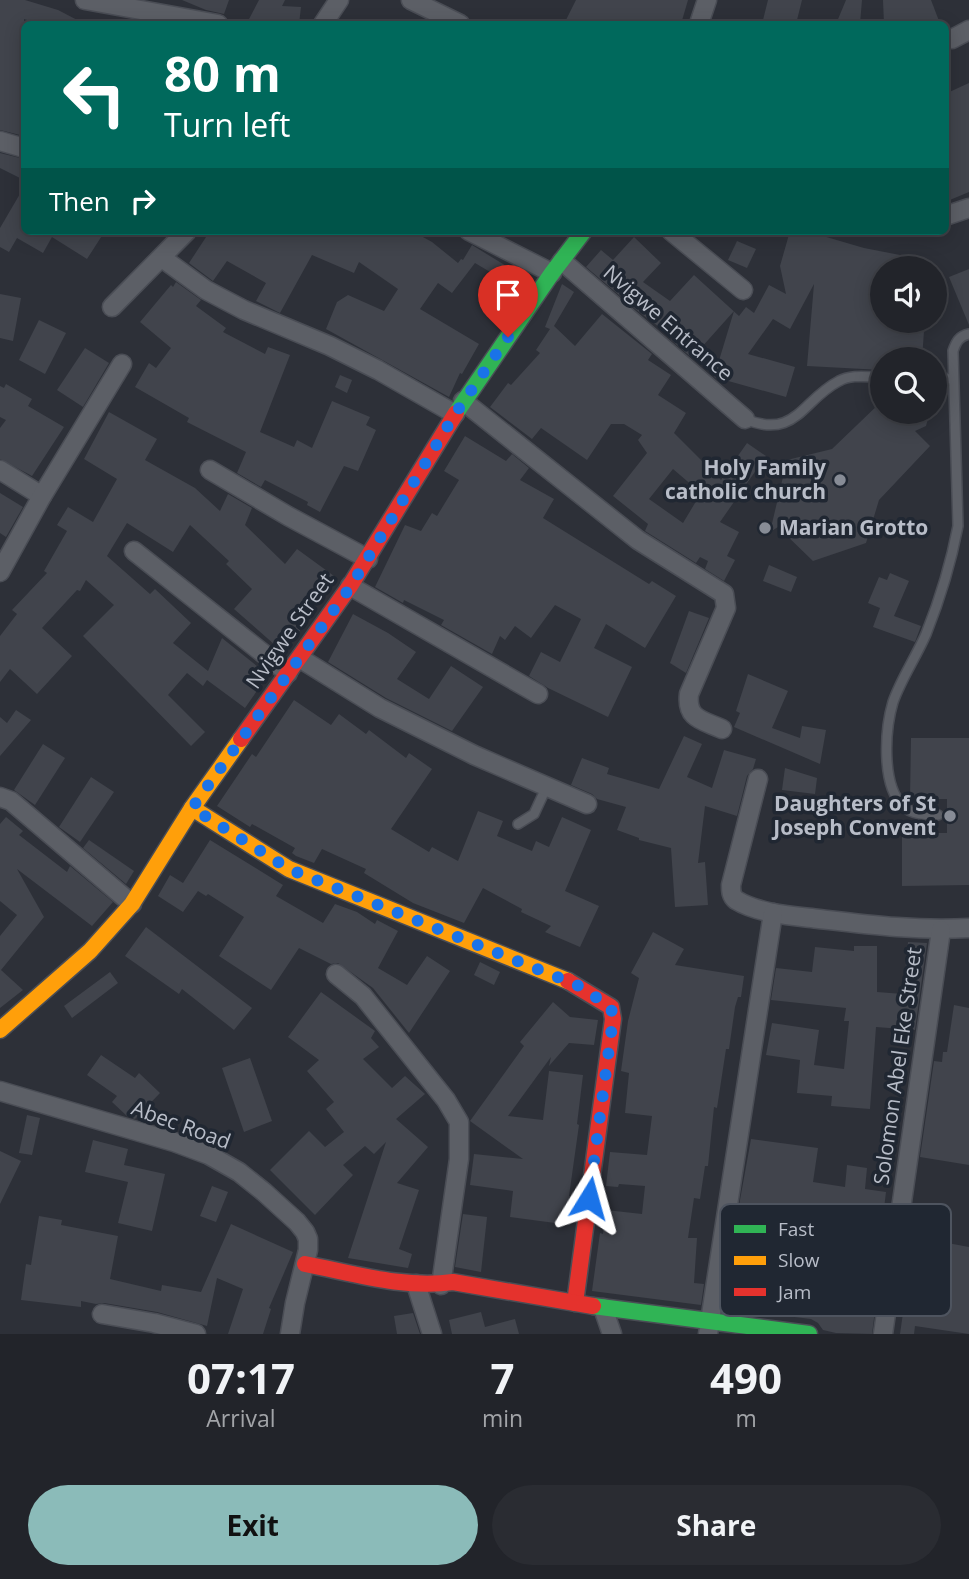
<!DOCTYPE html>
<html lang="en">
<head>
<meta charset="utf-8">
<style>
  :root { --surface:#22242a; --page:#2a2c32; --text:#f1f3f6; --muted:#a2a4a8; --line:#3f4147; --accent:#8bbbb9 }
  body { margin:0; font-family:"Open Sans",sans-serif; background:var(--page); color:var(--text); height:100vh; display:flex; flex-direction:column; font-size:26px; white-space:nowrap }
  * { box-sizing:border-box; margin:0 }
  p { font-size:23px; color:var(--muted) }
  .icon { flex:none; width:38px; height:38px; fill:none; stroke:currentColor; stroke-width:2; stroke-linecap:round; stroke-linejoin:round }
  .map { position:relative; height:1334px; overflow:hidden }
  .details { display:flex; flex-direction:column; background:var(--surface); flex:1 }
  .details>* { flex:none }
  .guide { position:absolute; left:21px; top:21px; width:928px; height:214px; border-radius:10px; box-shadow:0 4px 18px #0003,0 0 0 2px var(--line); background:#00695c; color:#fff; overflow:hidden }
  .buttons { position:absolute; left:870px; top:256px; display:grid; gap:14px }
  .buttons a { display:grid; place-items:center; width:77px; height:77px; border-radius:50%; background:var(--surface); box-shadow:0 4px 18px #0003,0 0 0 2px var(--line); font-size:35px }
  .pin { position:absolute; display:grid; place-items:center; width:60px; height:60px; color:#fff; margin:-72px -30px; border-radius:50% 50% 50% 0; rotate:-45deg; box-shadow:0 0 7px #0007 }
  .pin .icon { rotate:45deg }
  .me { position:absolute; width:77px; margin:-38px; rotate:8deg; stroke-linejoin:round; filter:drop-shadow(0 0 5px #0008) }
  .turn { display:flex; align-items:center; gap:24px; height:147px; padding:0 28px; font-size:32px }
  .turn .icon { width:91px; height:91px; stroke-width:2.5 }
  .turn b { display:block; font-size:49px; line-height:60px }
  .then { display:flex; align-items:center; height:66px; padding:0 28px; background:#0003; gap:14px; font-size:26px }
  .eta { display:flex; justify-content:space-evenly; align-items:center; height:119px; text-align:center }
  .eta b { font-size:42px; font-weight:700; line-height:49px }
  .primary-button { display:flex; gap:14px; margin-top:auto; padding:14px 28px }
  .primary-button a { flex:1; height:80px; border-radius:42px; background:var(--accent); color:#111; font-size:28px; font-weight:700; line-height:80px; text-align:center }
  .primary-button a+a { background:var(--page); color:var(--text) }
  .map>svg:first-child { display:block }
  .building { fill:#41444c; fill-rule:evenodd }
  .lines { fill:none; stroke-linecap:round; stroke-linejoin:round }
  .lane-casing { stroke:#4a4d55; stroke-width:12 }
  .street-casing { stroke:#4a4d55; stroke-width:21 }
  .fast-casing { stroke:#4a4d55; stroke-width:19 }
  .slow-casing { stroke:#4a4d55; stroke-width:19 }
  .jam-casing { stroke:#4a4d55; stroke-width:19 }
  .lane { stroke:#5c5f66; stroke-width:9 }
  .street { stroke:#5c5f66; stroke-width:18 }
  .fast { stroke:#30b455; stroke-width:16 }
  .slow { stroke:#ff9f0a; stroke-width:16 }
  .jam { stroke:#e5322d; stroke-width:16 }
  .route { stroke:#1a73e8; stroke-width:12; stroke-dasharray:0 21.6 }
  .poi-dot { fill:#878c96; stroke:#202732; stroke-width:2.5 }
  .labels { text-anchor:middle; stroke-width:7; stroke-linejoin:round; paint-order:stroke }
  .street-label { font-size:21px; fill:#b8bdc8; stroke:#202732 }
  .poi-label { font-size:21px; font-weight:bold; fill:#b8bdc8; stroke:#202732; text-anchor:end }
  .key { fill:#202732; stroke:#4e545f; stroke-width:2 }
  .key-label { font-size:19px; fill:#b8bdc8 }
</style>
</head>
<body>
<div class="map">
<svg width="969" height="1334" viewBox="0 0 969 1334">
  <rect width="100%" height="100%" fill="#2d3038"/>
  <!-- building -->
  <g class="building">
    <path d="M0 0H25L58 10 85 24H41L24 19V136L0 130Z"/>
    <path d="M182 0H229L224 14 206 10Z"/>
    <path d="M259 0H285L282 6 301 7 299 24 248 21Z"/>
    <path d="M576 0H688L681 24H564Z"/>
    <path d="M768 0H802L796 24H762Z"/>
    <path d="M846 0H862L860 24H836Z"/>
    <path d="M883 0H931L939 21 931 24H884Z"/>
    <path d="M969 83V192L945 202V94Z"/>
    <path d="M0 153 24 159V180L0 168Z"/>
    <path d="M24 187V231H105L87 259 52 237 43 253 17 238 9 252 0 247V228Z"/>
    <path d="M210 231H412L432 242 458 263 461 259 463 260 472 245 529 280 522 291 475 263 452 293 438 283 420 309 479 344 462 374 460 373 449 397 326 329 337 302 348 295 384 311 398 289 359 262 354 273 312 255 280 313 256 301 266 283 227 261 213 281 189 263Z"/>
    <path d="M790 231H824L823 236 864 248 900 255 898 268H882V320H915L914 331H924L922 359H882V370L807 366 814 284 790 329 773 319 748 354 795 367 786 397 714 377 734 311 692 358 671 340 674 338 639 312 586 267 601 250 613 260 634 237 661 263 643 282 670 301 694 275 739 316 746 307 754 313 769 285 786 294 780 266Z"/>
    <path d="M737 241 756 249 747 268 728 260Z"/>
    <path d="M969 269V325L949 277Z"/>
    <path d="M176 282 201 300 196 306 226 328 223 332 265 354 268 347 290 355 260 432 294 447 297 440 312 448 332 401 370 417 366 425 376 430 358 471 344 466 320 512 307 505 308 502 265 480 261 487 237 473 246 452 187 422 189 418 135 387 149 363 156 368 171 348 140 322 171 285 173 287Z"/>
    <path d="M562 284 574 292 554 326 575 346 602 314 652 354 648 360 671 375 658 395 686 413 674 433 721 480 747 443 766 456 720 522 739 532 727 556 735 560 724 581 705 569 708 561 700 557 696 563 645 531 648 524 613 496 647 453 638 440 642 435 624 424H611L587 460 541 428 532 439 490 407 508 383 511 385 540 353 536 350 550 329 545 327ZM673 469 701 493 683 523 649 499Z"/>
    <path d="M0 294 21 298 13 341 0 338Z"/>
    <path d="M39 320 66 333 45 374 19 360Z"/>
    <path d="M85 348 109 363 83 407 57 390Z"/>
    <path d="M340 375 352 380 347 393 335 387Z"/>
    <path d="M6 384 32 399 28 406 64 427 32 476 0 459V428L6 420 0 417V386L4 388Z"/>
    <path d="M882 401V411H930L926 426 915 431 930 446 879 500 866 543 813 561 782 531 786 522 770 532 787 460 832 449Z"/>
    <path d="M109 412 157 439 145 460 195 488 220 511 228 494 252 508 245 525 285 564 297 549 334 576 292 622 301 629 284 653 234 609 252 589 226 564 229 561 190 525 173 552 127 523 107 556 150 594 155 589 191 623 173 643 208 671 222 638 268 675 245 708 207 680 203 686 187 673 168 695 205 732 191 746 83 636 114 605 86 580 80 591 77 590 42 628 72 656 37 694 10 669 0 682V636L17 614 12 610 47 573 44 571 67 531 57 525 68 507 93 522 117 479 84 459Z"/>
    <path d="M465 436 506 461 512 454 529 468 520 480 554 499 543 518 649 584 652 581 676 596 645 648 606 624 594 648 632 667 608 717 548 688 529 676 541 652 560 662 581 619 555 605 531 638 515 626 505 640 500 636 492 654 441 625 444 620 404 600 403 603 375 587 405 525 421 531 432 513 437 516 459 480 444 471Z"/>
    <path d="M0 493 23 507 6 537 0 533Z"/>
    <path d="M769 565 797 577 791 592 763 581Z"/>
    <path d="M890 573 909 581 894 616 921 626 915 642 873 627 880 608 868 603 879 577 887 580Z"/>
    <path d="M689 611 709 618 686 673 670 663Z"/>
    <path d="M353 614 388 633 416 652 397 679 429 699 451 666 483 687 452 731 386 698 328 662Z"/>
    <path d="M748 674 788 691 772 728 800 738 802 726 826 730 820 764 734 727 740 713 736 711Z"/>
    <path d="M294 700 331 725 339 714 366 734 369 730 406 758 409 753 432 769 391 829 429 852 432 847 458 861 478 811 503 821 497 836 532 851 536 841 549 847 562 817 591 830 565 891 599 906 580 947 545 932 551 926 521 912 522 909 483 888 464 923 413 903 364 873 366 869 322 849 314 863 296 856 292 853 295 848 252 824 250 827 217 806 252 754 256 757Z"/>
    <path d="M16 710 31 720 0 756V717L7 723Z"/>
    <path d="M684 736 702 744 687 777 712 788 724 750 756 759 753 769 747 776 737 816 705 806 698 863 705 862 708 905 675 907 671 848 639 840V838L617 830 626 807 597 799 592 794 571 785 582 758 609 768 607 774 659 789Z"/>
    <path d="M911 738H969V885L902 886V833H947V799H910Z"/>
    <path d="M43 744 65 758 35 805 14 790Z"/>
    <path d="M785 768 817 778 815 794 782 790Z"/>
    <path d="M91 777 114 792 80 842 59 827Z"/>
    <path d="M6 817 23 831 19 835 67 872 70 866 113 902 92 926 17 869 44 917 1 970 23 990 0 1008V936L17 915 0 901V824Z"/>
    <path d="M89 840 134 871 126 884 83 848Z"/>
    <path d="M210 840 283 885 276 896 323 923 335 904 357 912 375 924 377 920 398 931 378 968 407 985 427 956 450 971 409 1033 373 988 338 963 331 964 299 948 271 990 219 956 244 917 208 894 206 896 198 891 183 912 158 896 170 875 183 883Z"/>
    <path d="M146 927 252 1008 234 1030 182 989 179 994 125 956Z"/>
    <path d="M653 932 684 949 675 965 744 976 741 997H738L735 1007 729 1049H726L717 1108 714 1107 708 1166H705L700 1199 694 1198 688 1238H697L694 1283 704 1284 701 1305 592 1291 600 1233 603 1234 606 1210 642 1214 645 1186 619 1184 618 1187 606 1186 610 1152 647 1155 652 1116 625 1113 629 1073 621 1071 628 1021 639 978 631 973Z"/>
    <path d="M908 942 927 943 915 1030 876 1027 870 1109 831 1106 832 1096 797 1093 800 1060 766 1055 772 1023 819 1030 814 1065 844 1069 849 1021H844L846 1008 771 1000 776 968 812 972 815 947 854 951V946H877V992L903 994Z"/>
    <path d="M480 962 500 972 494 985 474 975Z"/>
    <path d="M110 972 118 983 72 1018 64 1006Z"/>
    <path d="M321 992 375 1031 371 1038 379 1047 363 1059 392 1088 405 1076 425 1094 396 1119 428 1147 397 1183 419 1190 399 1249 412 1254 408 1268 348 1258 386 1142 374 1154 365 1146 343 1165 353 1175 315 1215 270 1170 309 1131 325 1147 344 1132 326 1109 334 1102 307 1071 319 1060 288 1037Z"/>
    <path d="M553 1002 570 1017 598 1020 594 1045 569 1043 549 1066 551 1057 508 1116 543 1120 549 1071 583 1075 577 1124 579 1125 569 1196 574 1197 570 1225 510 1217 513 1191 470 1185 474 1154 523 1159 470 1121 524 1046 520 1042Z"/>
    <path d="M954 1005 969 1008V1165L920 1157 934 1061 942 1062 943 1052H947Z"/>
    <path d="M101 1055 135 1078 139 1073 160 1093 135 1119 127 1116 112 1102 117 1096 87 1075Z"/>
    <path d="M250 1058 272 1121 244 1132 222 1068Z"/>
    <path d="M27 1115 40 1118 32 1155 19 1153Z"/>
    <path d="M751 1139 818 1148 813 1182 845 1187 847 1165 867 1168 865 1189 886 1192 877 1267 852 1263 845 1306 875 1310 872 1334 836 1333 823 1330 818 1323 811 1319 723 1308 732 1252 753 1254 749 1290 805 1295 812 1251 780 1249 782 1217 738 1211Z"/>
    <path d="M93 1140 128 1149 124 1165 165 1174 152 1231 118 1223 128 1182 85 1172Z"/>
    <path d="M0 1151 21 1161 0 1204Z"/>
    <path d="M212 1186 228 1192 216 1222 200 1216Z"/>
    <path d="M463 1214 487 1217 481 1272 455 1267Z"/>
    <path d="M39 1216 62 1220 61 1225 118 1236 110 1279 161 1291 162 1285 201 1292 231 1224 293 1252 269 1308 271 1309 263 1334H228L243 1289 217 1278 207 1326 157 1312 104 1303 96 1304 81 1301V1307L21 1300 26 1264 31 1265Z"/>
    <path d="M921 1238 969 1247V1334L915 1326 914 1334H900L908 1278 914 1279Z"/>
    <path d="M481 1312 485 1327 515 1319 519 1334H452L449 1320Z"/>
    <path d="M413 1313 420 1334H397L394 1316Z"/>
  </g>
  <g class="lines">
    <defs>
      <g id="lane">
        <path d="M934 378 953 379"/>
        <path d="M745 419C796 440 802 400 839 381 851 374 868 377 882 377"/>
        <path d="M938 815C927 815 912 815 903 806 881 785 885 729 893 702 901 679 916 657 926 634 940 599 951 563 958 526L953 351C956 342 959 336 969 334"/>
        <path d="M518 824 534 814 547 786"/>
      </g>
      <g id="street">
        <path d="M85 0 218 24"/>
        <path d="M411 0 460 24"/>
        <path d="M323 24 339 0"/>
        <path d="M699 24 707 0"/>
        <path d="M952 39 969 30"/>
        <path d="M0 141 24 148"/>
        <path d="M945 216 969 208"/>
        <path d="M469 231 552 273"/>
        <path d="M671 231 743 290"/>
        <path d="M162 258 206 290 244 310 330 346 378 370 455 414"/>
        <path d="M562 261 745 419"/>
        <path d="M112 307 187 231"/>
        <path d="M463 401 638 540 724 594 726 608 689 694C686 719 702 720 722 729"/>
        <path d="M0 470 42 496"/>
        <path d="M210 470 288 516 368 559"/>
        <path d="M134 551 288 673"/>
        <path d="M0 572 42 496 122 364"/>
        <path d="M350 586 538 694"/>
        <path d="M301 659 380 708 474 755 587 804"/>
        <path d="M758 779 731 885C731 891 731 896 736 900 759 914 794 916 819 919 870 925 918 931 969 928"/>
        <path d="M0 797 11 801 132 904"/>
        <path d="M336 974 363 996 446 1100 459 1122V1159L441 1285"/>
        <path d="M0 1091 174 1142 209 1155 239 1172 264 1192 297 1222 305 1232 308 1239V1250L295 1303 290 1334"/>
        <path d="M416 1284 432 1334"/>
        <path d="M603 1308 612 1334"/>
        <path d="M102 1314 154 1323 196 1334"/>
        <path d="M708 1334 773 913"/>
        <path d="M883 1334 941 930"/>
      </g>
      <g id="fast">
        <path d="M456 413 552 273 584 231"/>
        <path d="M593 1306 809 1334"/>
      </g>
      <g id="slow">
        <path d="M192 808 289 869 568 981"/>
        <path d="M0 1030 90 951 132 904 192 808 241 739"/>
      </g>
      <g id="jam">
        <path d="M241 739 350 586 456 413"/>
        <path d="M568 981 611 1007 613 1019 575 1303"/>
        <path d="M305 1264C353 1273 403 1289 453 1282L593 1306"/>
      </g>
    </defs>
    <!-- lane casing -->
    <use href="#lane" class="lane-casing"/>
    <!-- street casing -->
    <use href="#street" class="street-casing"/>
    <!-- fast casing -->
    <use href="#fast" class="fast-casing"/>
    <!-- slow casing -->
    <use href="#slow" class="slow-casing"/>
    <!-- jam casing -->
    <use href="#jam" class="jam-casing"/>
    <!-- lane -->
    <use href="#lane" class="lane"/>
    <!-- street -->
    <use href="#street" class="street"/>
    <!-- fast -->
    <use href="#fast" class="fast"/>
    <!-- slow -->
    <use href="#slow" class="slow"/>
    <!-- jam -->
    <use href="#jam" class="jam"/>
  </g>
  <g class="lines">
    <!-- route -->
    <path class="route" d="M508 337 455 414 351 586 192 808 289 869 577 985 611 1007 613 1019 589 1198"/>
  </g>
  <!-- markers -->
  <g class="poi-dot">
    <circle cx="840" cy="480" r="7"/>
    <circle cx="765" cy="528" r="7"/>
    <circle cx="950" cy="816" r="7"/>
  </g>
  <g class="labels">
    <!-- street labels -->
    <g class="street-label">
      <text transform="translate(668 323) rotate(41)" y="7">Nvigwe Entrance</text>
      <text transform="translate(290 631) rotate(-55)" y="7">Nvigwe Street</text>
      <text transform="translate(898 1066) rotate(-82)" y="7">Solomon Abel Eke Street</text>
      <text transform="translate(181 1125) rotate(20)" y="7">Abec Road</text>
    </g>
    <!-- poi labels -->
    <g class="poi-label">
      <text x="826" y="475">Holy Family<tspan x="826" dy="24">catholic church</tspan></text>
      <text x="779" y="535" text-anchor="start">Marian Grotto</text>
      <text x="936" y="811">Daughters of St<tspan x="936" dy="24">Joseph Convent</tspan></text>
    </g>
  </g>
  <!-- legend -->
  <rect x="720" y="1204" width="231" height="112" rx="10" class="key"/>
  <rect x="734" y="1225" width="32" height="8" fill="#30b455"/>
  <rect x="734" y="1256" width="32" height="9" fill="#ff9f0a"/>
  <rect x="734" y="1288" width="32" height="8" fill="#e5322d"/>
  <g class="key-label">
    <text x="778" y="1236">Fast</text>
    <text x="778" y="1267">Slow</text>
    <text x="778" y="1299">Jam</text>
  </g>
</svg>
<div class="buttons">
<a><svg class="icon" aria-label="sound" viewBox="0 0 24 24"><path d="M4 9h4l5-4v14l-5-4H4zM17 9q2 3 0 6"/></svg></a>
<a><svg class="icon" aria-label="search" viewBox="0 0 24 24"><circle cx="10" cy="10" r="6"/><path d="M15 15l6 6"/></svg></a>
</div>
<div class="pin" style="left:508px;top:337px;background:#d93025"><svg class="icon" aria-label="arrive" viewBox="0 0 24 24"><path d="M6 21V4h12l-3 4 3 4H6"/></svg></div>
<svg class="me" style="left:589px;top:1198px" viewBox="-20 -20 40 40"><path d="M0-17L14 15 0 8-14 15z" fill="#1a73e8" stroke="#fff" stroke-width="4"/></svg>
<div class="guide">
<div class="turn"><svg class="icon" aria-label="left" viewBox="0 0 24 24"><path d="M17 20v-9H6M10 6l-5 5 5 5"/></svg><div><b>80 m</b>Turn left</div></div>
<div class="then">Then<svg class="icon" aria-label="right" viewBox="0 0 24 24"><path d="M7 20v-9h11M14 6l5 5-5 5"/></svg></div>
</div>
</div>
<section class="details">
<div class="eta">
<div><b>07:17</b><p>Arrival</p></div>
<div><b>7</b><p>min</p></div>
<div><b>490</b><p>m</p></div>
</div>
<div class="primary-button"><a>Exit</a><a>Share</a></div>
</section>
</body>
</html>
